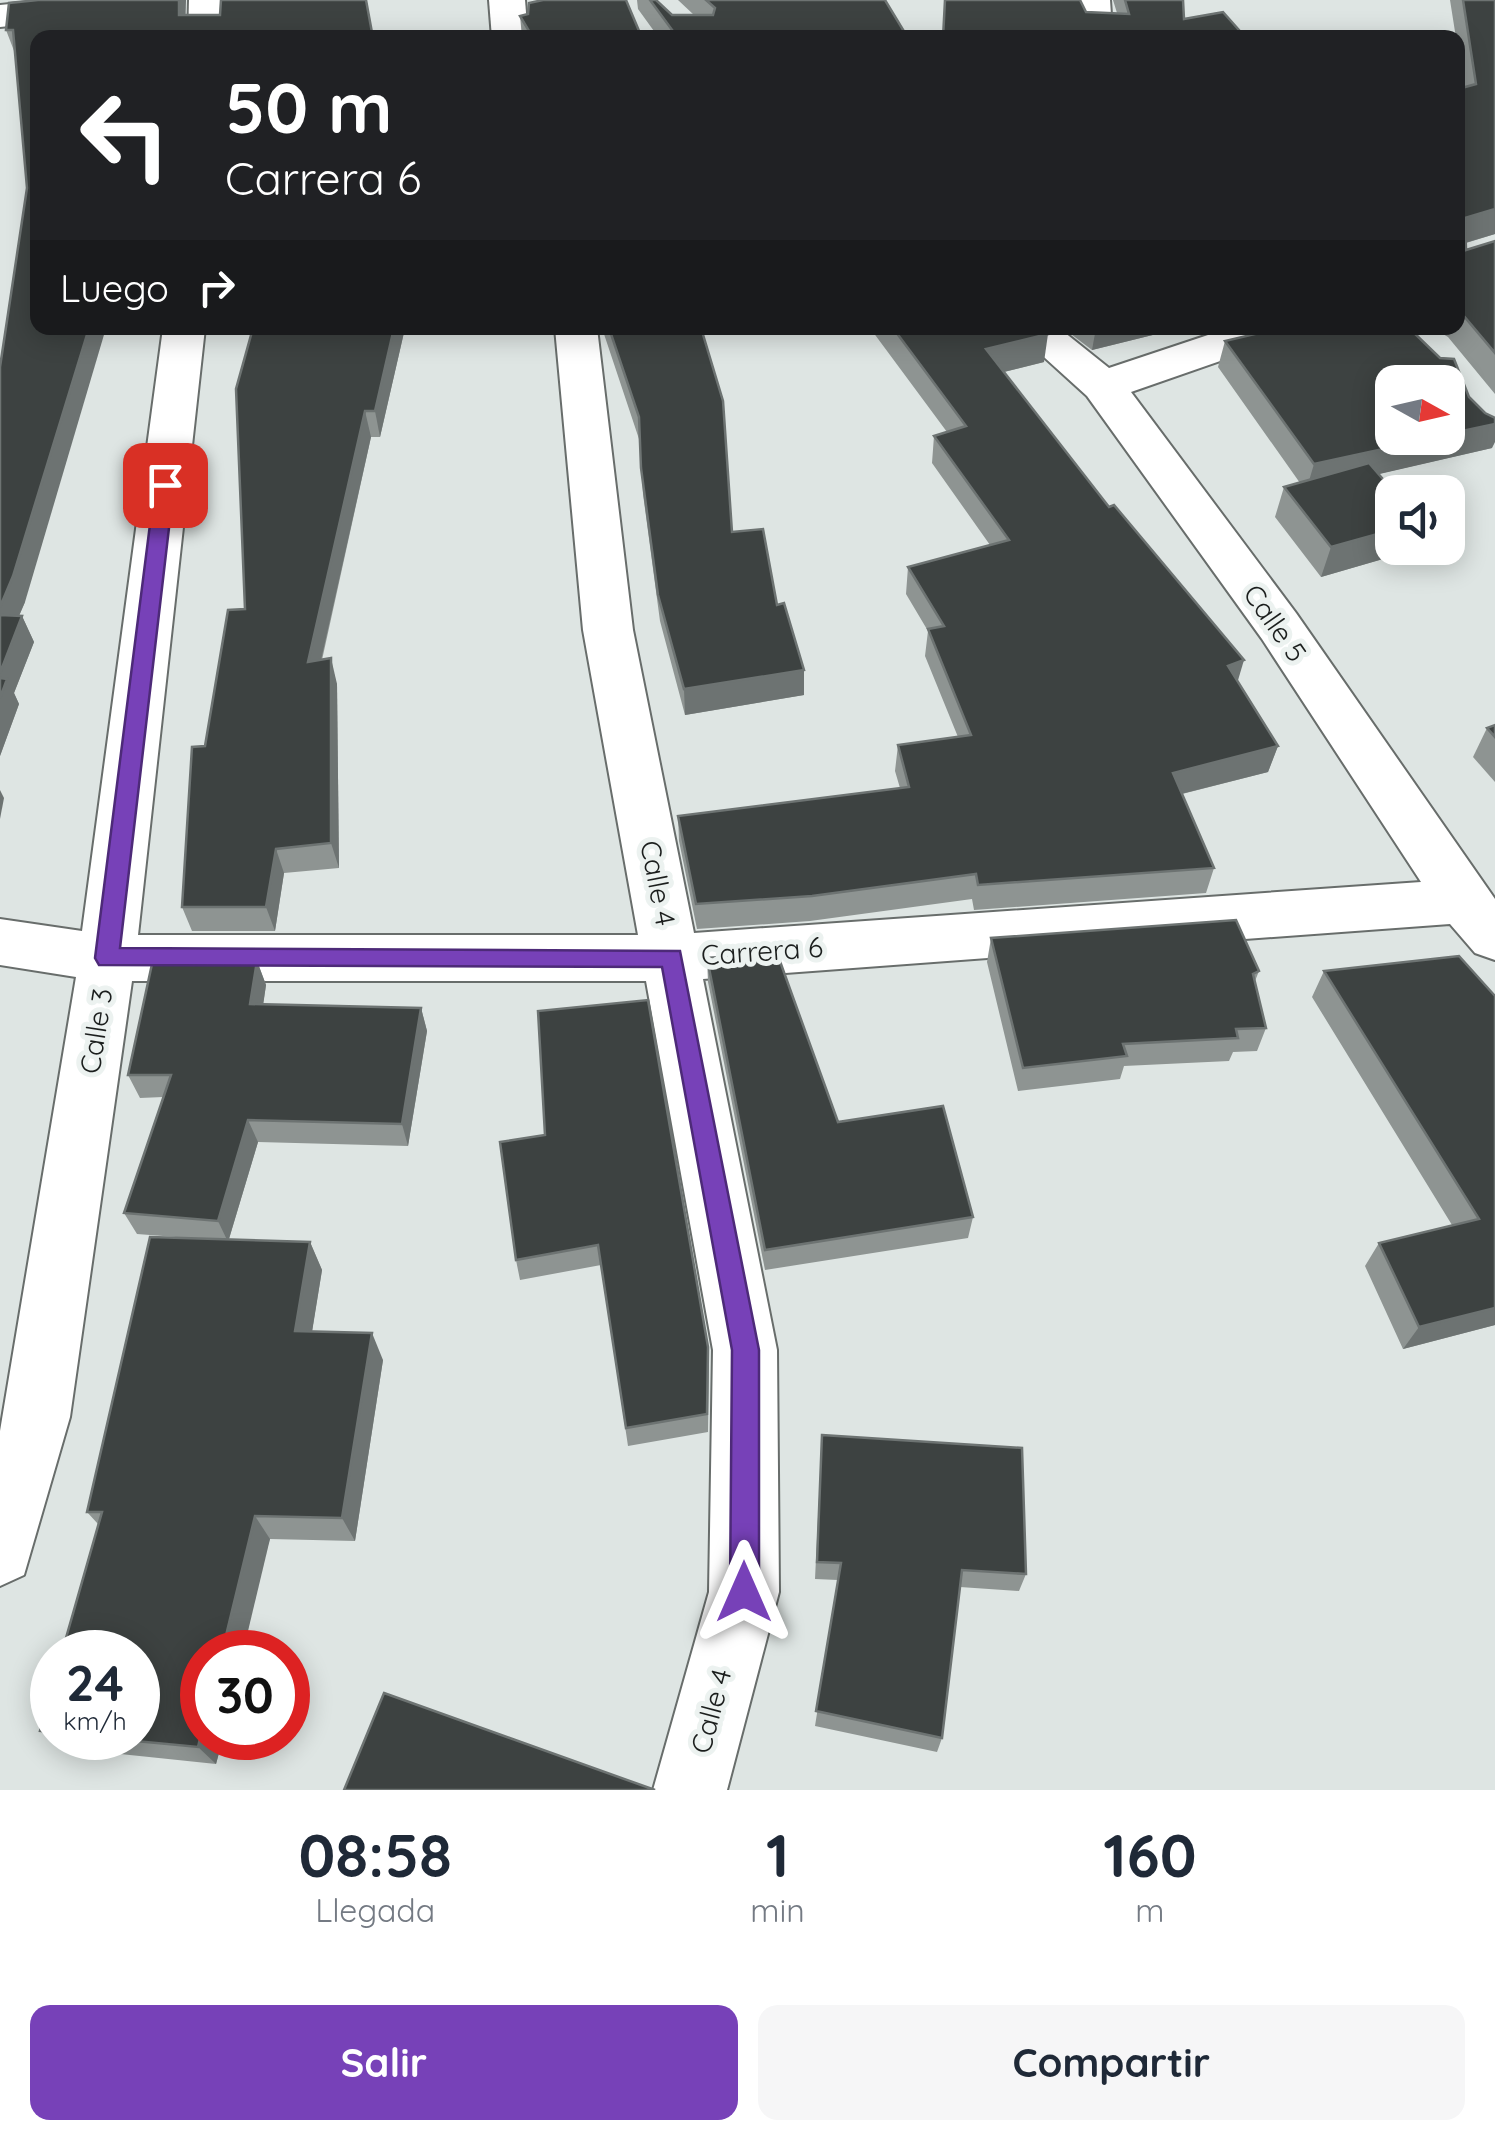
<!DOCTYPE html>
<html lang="es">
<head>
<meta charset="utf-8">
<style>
  :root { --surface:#fff; --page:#f6f6f7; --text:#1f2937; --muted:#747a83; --accent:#7741b8 }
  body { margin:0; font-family:Quicksand,sans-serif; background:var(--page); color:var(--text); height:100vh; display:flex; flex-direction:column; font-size:38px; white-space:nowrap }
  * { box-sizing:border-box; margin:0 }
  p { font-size:32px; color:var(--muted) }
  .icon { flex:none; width:55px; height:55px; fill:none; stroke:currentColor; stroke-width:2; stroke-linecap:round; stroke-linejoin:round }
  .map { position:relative; height:1790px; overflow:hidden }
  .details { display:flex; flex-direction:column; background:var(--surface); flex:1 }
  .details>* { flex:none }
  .hud { position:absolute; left:30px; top:30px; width:1435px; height:305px; border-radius:20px; box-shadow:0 5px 25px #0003; background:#202124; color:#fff; overflow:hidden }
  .needle { width:65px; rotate:98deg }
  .buttons { position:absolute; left:1375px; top:365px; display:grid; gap:20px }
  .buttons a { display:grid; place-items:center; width:90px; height:90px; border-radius:20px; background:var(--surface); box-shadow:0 5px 25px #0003; font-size:50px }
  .speed { position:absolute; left:30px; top:1630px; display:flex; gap:20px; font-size:50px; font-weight:700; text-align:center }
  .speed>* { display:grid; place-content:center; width:130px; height:130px; border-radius:50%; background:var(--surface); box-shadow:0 5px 25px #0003; line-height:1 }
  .speed small { font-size:25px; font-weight:400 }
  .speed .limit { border:15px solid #d22; background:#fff; color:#111 }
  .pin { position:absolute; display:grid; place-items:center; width:85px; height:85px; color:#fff; margin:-42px; border-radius:20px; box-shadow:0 5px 15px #0006 }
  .me { position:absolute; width:110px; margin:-55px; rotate:0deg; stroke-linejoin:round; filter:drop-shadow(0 0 8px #0008) }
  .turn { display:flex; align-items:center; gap:35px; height:210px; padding:0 30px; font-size:45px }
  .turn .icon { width:130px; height:130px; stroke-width:2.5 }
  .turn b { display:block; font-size:70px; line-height:85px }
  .then { display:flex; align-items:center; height:95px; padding:0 30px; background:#0003; gap:20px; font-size:38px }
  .eta { display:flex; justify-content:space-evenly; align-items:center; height:170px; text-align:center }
  .eta b { font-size:60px; font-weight:800; line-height:70px }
  .action { display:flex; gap:20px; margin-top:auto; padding:20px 30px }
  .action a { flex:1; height:115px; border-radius:20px; background:var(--accent); color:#fff; font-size:40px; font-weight:800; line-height:115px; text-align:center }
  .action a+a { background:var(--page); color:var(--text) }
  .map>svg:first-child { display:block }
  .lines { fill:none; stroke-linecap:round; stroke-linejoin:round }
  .minor-casing { stroke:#686d6b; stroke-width:4 }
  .minor { fill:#fff; fill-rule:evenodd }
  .wall { fill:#8e9492 }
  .shaded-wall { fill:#6d7372 }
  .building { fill:#3d4241; stroke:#6d7372; stroke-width:2.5 }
  .route { fill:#7741b8; stroke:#4d2a78; stroke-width:2.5 }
  .labels { text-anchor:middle; stroke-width:10; stroke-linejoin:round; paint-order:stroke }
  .street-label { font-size:28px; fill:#1b1e1d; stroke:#ecf2f0 }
</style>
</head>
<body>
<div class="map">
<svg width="1495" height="1790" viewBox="0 0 1495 1790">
  <rect width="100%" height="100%" fill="#dee5e3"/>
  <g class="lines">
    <defs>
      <g id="minor">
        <path d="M50 0H173L168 8 155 11 0 27V5Z"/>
        <path d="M189 0H225L224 38H188Z"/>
        <path d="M489 0H525L528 38H492Z"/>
        <path d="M1074 0H1110L1111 15 1122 38H1085L1075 15Z"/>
        <path d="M163 328H205L138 935H638L583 630 555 328H597L633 630 694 933 1421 882 1262 639 1087 396 1012 328H1059L1109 368 1229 328H1292L1286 338 1131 392 1296 613 1495 899V960L1475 953 1450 924 703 979 777 1350 779 1592 727 1790H653L709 1592 713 1350 646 981H132L70 1417 24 1575 0 1586V1431L76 977 0 965V919L82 931Z"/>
      </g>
    </defs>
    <!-- minor casing -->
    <use href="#minor" class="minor-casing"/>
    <!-- minor -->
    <use href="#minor" class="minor"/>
  </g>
  <!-- wall -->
  <g class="wall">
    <path d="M367 0 38 38 25 602 19 616H22L34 642 14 693 19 704 0 756 27 188 16 56 6 30 186 15H220Z"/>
    <path d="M637 0H656L672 15H694L678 0H885L908 38H659L638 9Z"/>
    <path d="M1113 0H1183L1184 19 1086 12 1117 13Z"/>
    <path d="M1450 0H1495V234L1466 243V250L1495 241V394L1448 337 1433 328H1458V89L1463 88 1458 50V38H1456Z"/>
    <path d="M520 16 642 38 522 37Z"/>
    <path d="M253 328H405L380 437H371L322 660 337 684 339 868 284 873 275 931H192L182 907 205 746 245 609Z"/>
    <path d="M602 328H701L732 532 777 605 804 695 685 715 660 621 643 494 640 442Z"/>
    <path d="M870 328H1041L1044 362 1004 372 1237 681 1278 746 1268 772 1182 794 1214 868 1206 893 974 910 972 899 810 921 697 929 679 841 678 816 900 788 895 771 898 745 958 737 925 656 928 631 906 594 908 567 990 545 932 463 934 436 947 432Z"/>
    <path d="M1063 328H1181L1092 350Z"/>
    <path d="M1225 341 1469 397 1492 448 1378 474 1407 552 1321 577 1275 517 1284 487 1300 483 1218 367Z"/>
    <path d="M1495 725V782L1473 757 1487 728Z"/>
    <path d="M991 938 1259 971 1255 981 1266 1028 1257 1051 1233 1052 1229 1061 1124 1066 1120 1079 1018 1091 987 962Z"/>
    <path d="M707 958 838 1122 973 1217 968 1238 765 1270 708 982Z"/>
    <path d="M257 961 266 985 263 1004 421 1008 427 1031 408 1146 258 1142 229 1239 310 1242 322 1270 312 1331 383 1360 355 1541 270 1539 202 1738H223L216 1764 63 1748 40 1731 52 1732V1738H138L98 1524 87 1512 189 1238 137 1234 124 1213 163 1097 140 1098 128 1075Z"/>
    <path d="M1324 971 1495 996V1325L1403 1349 1365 1266 1379 1243 1452 1225 1312 997Z"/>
    <path d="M545 1135 709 1366 708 1432 628 1446 601 1265 520 1280 516 1260Z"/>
    <path d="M822 1435 1026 1574 1019 1591 960 1587 942 1738 937 1752 815 1726 838 1580 815 1579Z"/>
  </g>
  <!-- shaded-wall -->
  <g class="shaded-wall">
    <path d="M179 0H186L185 38 179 15Z"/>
    <path d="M1495 209V234L1458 245 1465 218Z"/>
    <path d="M89 328H106L25 602 8 641 0 623V607Z"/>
    <path d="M394 328H405L380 437 375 411Z"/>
    <path d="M1096 328H1181L1092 350Z"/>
    <path d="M1048 334 1044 362 983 377 986 349Z"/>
    <path d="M365 411 371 437 315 687 308 662Z"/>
    <path d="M1495 424V442L1492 448 1306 491 1314 464 1434 438H1448V434Z"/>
    <path d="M1392 530V548H1409L1407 552 1321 577 1331 547Z"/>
    <path d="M22 616 34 642 14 693 19 704 0 756V673Z"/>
    <path d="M331 658 337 684 339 868 331 843Z"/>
    <path d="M1244 660 1236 687 1228 666Z"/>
    <path d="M804 670V695L685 715 684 689Z"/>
    <path d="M1278 746 1268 772 1165 798 1173 773Z"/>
    <path d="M0 790 4 798 0 819Z"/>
    <path d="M276 849 284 873 275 931 266 907Z"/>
    <path d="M257 961 266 985 260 1027 250 1004Z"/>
    <path d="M421 1008 427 1031 408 1146 402 1124Z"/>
    <path d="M248 1120 258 1142 228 1242 218 1221Z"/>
    <path d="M310 1242 322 1270 308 1357 295 1331Z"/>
    <path d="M1495 1308V1325L1403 1349 1419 1327Z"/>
    <path d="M372 1333 383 1360 355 1541 342 1518Z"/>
    <path d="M255 1516 270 1539 243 1652H222Z"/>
    <path d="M202 1730V1738H223L216 1764 198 1747Z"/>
  </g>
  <!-- building -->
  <g class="building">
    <path d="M38 0H179V15H220L221 0H366L373 38H248L247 36 237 38H38V328H89L13 576 0 607V367L27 188 13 30H6L9 3Z"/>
    <path d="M543 0H626L642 38H515L532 36 520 16 528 14 529 3Z"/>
    <path d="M650 0H656L672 15H713L715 8 706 0H885L908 38H678Z"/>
    <path d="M945 0H1080L1086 12 1129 14 1125 0H1183L1184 19 1223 12 1246 38H943Z"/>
    <path d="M1463 0H1495V209L1465 218 1466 250 1495 241V353L1458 309V89L1476 84Z"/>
    <path d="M253 328H394L375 411H365L308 662 331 658V843L276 849 266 907H182L192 747 205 746 228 610 245 609 236 389Z"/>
    <path d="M609 328H701L723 401 732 532 763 529 777 605 784 603 804 670 684 689 658 595 641 468 639 417Z"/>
    <path d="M893 328H1041L1048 334 986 349 1109 507 1114 505 1244 660 1228 666 1278 746 1173 773 1214 868 978 885 976 874 812 896 696 904 678 816 909 787 898 745 971 735 928 629 944 626 908 567 1009 540 934 436 966 426Z"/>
    <path d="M1281 328H1409L1440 358 1454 359 1469 397 1485 413 1495 418V424L1448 434V382H1392V438H1434L1314 464 1225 341Z"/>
    <path d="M1369 463 1394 492H1392V530L1331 547 1284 487Z"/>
    <path d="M0 615 22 616 0 673Z"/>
    <path d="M0 678 7 679 0 698Z"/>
    <path d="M1495 725V737L1487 728Z"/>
    <path d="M1236 920 1259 971 1253 974 1266 1028 1236 1029 1238 1038 1123 1044 1127 1056 1023 1068 991 938Z"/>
    <path d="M777 953 838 1122 943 1106 973 1217 765 1250 707 958Z"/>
    <path d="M1459 956 1495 996V1308L1419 1327 1379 1243 1479 1219 1324 971Z"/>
    <path d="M257 961 250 1004 421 1008 402 1124 248 1120 218 1221 124 1213 171 1075H128L152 964Z"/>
    <path d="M648 1000 708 1347 707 1414 626 1428 598 1245 516 1260 500 1142 545 1135 538 1011Z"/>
    <path d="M150 1237 310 1242 295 1331 372 1333 342 1518 255 1516 222 1652H202V1730L198 1747 104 1738H138V1652H62L102 1512H87Z"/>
    <path d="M822 1435 1022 1448 1026 1574 962 1570 942 1738 816 1711 841 1563 817 1562Z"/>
    <path d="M52 1685V1732L40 1731Z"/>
    <path d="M384 1693 655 1790H344Z"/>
  </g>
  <!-- route -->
  <path class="route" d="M165 478 174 485 120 948 680 951 759 1350V1592L755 1602 744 1606 734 1602 730 1592 732 1350 662 967 99 965 95 958 155 485Z"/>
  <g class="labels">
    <!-- street labels -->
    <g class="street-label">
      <text transform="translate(1275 623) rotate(55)" y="10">Calle 5</text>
      <text transform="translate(658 883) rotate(79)" y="10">Calle 4</text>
      <text transform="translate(762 951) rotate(-4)" y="10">Carrera 6</text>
      <text transform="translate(96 1031) rotate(-81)" y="10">Calle 3</text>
      <text transform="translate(711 1711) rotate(-75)" y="10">Calle 4</text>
    </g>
  </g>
</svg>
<div class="buttons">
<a><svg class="needle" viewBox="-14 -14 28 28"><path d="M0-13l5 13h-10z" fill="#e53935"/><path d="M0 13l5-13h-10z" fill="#747a83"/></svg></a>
<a><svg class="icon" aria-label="sound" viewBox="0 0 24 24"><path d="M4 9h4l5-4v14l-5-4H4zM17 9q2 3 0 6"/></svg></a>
</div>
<div class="speed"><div>24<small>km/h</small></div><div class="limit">30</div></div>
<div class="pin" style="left:165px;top:485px;background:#d93025"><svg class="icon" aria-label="arrive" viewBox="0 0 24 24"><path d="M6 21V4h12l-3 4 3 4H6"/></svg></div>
<svg class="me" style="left:744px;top:1592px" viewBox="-20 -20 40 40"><path d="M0-17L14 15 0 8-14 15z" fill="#7741b8" stroke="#fff" stroke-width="4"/></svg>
<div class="hud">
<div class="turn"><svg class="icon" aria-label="left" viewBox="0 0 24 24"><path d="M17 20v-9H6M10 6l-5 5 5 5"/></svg><div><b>50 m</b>Carrera 6</div></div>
<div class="then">Luego<svg class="icon" aria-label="right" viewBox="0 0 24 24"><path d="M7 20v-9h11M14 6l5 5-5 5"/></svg></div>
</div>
</div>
<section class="details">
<div class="eta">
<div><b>08:58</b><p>Llegada</p></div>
<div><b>1</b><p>min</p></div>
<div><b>160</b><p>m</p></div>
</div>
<div class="action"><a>Salir</a><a>Compartir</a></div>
</section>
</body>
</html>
